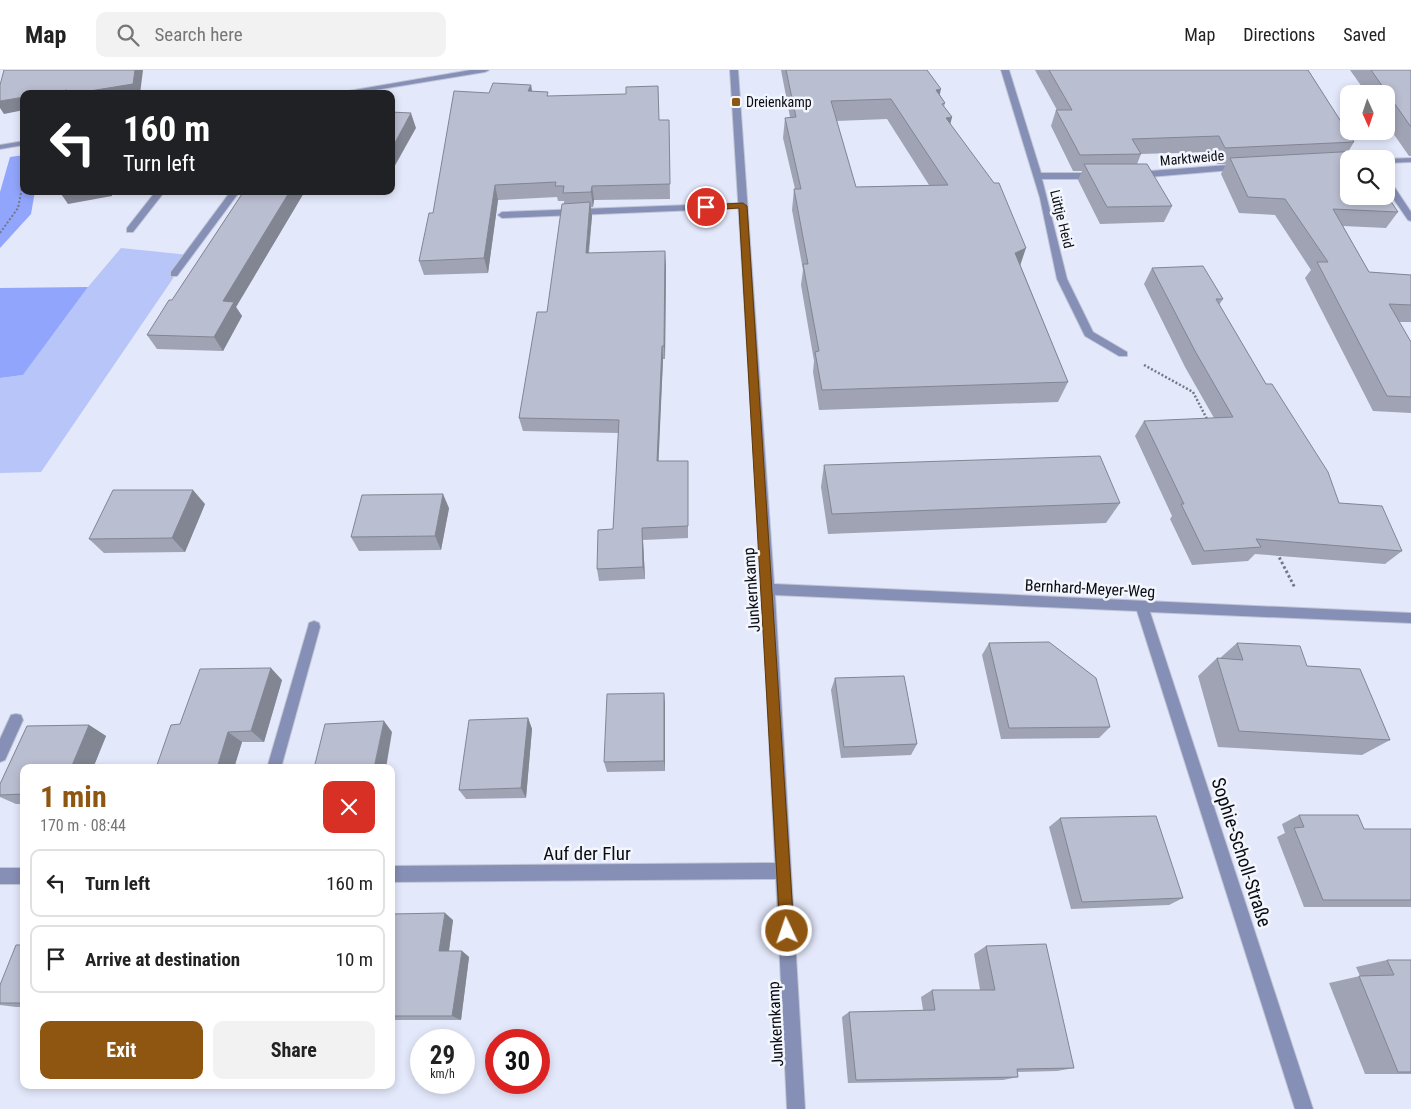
<!DOCTYPE html>
<html lang="en">
<head>
<meta charset="utf-8">
<style>
  :root { --surface:#fff; --page:#f2f2f2; --text:#222; --muted:#767676; --line:#e0e0e0; --accent:#8f5611 }
  body { margin:0; font-family:"Roboto Condensed",sans-serif; background:var(--page); color:var(--text); height:100vh; display:flex; flex-direction:column; font-size:19px; white-space:nowrap }
  * { box-sizing:border-box; margin:0 }
  p { font-size:16px; color:var(--muted) }
  .icon { flex:none; width:28px; height:28px; fill:none; stroke:currentColor; stroke-width:2; stroke-linecap:round; stroke-linejoin:round }
  .map { position:relative; flex:1; overflow:hidden }
  .side { position:absolute; left:20px; top:694px; width:375px; height:325px; display:flex; flex-direction:column; background:var(--surface); border-radius:10px; box-shadow:0 2px 8px #0003 }
  .side>* { flex:none }
  .guide { position:absolute; left:20px; top:20px; width:375px; height:105px; border-radius:10px; box-shadow:0 2px 8px #0003; background:#202124; color:#fff; overflow:hidden }
  .needle { width:32px; rotate:177deg }
  .tools { position:absolute; left:1340px; top:15px; display:grid; gap:10px }
  .tools a { display:grid; place-items:center; width:55px; height:55px; border-radius:10px; background:var(--surface); box-shadow:0 2px 8px #0003; font-size:25px }
  .speed { position:absolute; left:410px; top:959px; display:flex; gap:10px; font-size:25px; font-weight:700; text-align:center }
  .speed>* { display:grid; place-content:center; width:65px; height:65px; border-radius:50%; background:var(--surface); box-shadow:0 2px 8px #0003; line-height:1 }
  .speed small { font-size:12px; font-weight:400 }
  .speed .limit { border:8px solid #d22; background:#fff; color:#111 }
  .pin { position:absolute; display:grid; place-items:center; width:42px; height:42px; color:#fff; margin:-21px; border:2px solid #fff; border-radius:50%; box-shadow:0 1px 5px #0007 }
  .me { position:absolute; width:55px; margin:-28px; rotate:357deg; stroke-linejoin:round; filter:drop-shadow(0 0 4px #0008) }
  .turn { display:flex; align-items:center; gap:18px; height:105px; padding:0 20px; font-size:22px }
  .turn .icon { width:65px; height:65px; stroke-width:2.5 }
  .turn b { display:block; font-size:35px; line-height:42px }
  .round { display:grid; place-items:center; flex:none; width:52px; height:52px; border-radius:10px; background:var(--page) }
  .head { display:flex; align-items:center; justify-content:space-between; height:85px; padding:0 20px }
  h1 { font-size:30px; font-weight:700; line-height:38px; color:var(--accent) }
  .cta { display:flex; gap:10px; margin-top:auto; padding:10px 20px }
  .cta a { flex:1; height:58px; border-radius:10px; background:var(--accent); color:#fff; font-size:20px; font-weight:700; line-height:58px; text-align:center }
  .cta a+a { background:var(--page); color:var(--text) }
  ul { padding:0; list-style:none }
  li { display:flex; align-items:center; gap:15px; height:68px; margin:0 10px 8px; padding:0 10px; border:2px solid var(--line); border-radius:10px }
  li div { flex:1 }
  li b { display:block; font-size:19px }
  li em { font-style:normal }
  header { display:flex; align-items:center; gap:30px; box-sizing:border-box; height:70px; padding:0 25px; background:var(--surface); border-bottom:1px solid var(--line) }
  header strong { font-size:24px }
  nav { display:flex; gap:28px; margin-inline-start:auto; font-size:18px }
  .search { width:350px; height:45px; background:var(--page); display:flex; align-items:center; gap:12px; box-sizing:border-box; padding:0 18px; border-radius:10px; color:var(--muted); font-size:19px }
  .map>svg:first-child { display:block }
  .green { fill:#b8c5f8 }
  .forest { fill:#92a5fc }
  .lines { fill:none; stroke-linecap:round; stroke-linejoin:round }
  .lane-casing { stroke:#c0c5d6; stroke-width:2 }
  .street-casing { stroke:#c0c5d6; stroke-width:2 }
  .path-far2 { stroke:#747884; stroke-width:2; stroke-dasharray:2 2; stroke-linecap:butt }
  .path-far1 { stroke:#747884; stroke-width:2.5; stroke-dasharray:2 2; stroke-linecap:butt }
  .path { stroke:#747884; stroke-width:3; stroke-dasharray:2.5 2.5; stroke-linecap:butt }
  .lane { fill:#868fb5; fill-rule:evenodd }
  .street { fill:#868fb5; fill-rule:evenodd }
  .wall { fill:#a0a3b4; fill-rule:evenodd }
  .shaded-wall { fill:#828592 }
  .building { fill:#babed1; stroke:#828592; fill-rule:evenodd }
  .route { fill:#8f5611; stroke:#5d380b }
  .poi-dot { fill:#8f5611; stroke:#f4f6fe; stroke-width:2 }
  .labels { text-anchor:middle; stroke-width:5; stroke-linejoin:round; paint-order:stroke }
  .far-poi-label { font-size:14px; fill:#0a0c12; stroke:#f4f6fe; text-anchor:start }
  .far-street-label { font-size:14px; fill:#0a0c12; stroke:#f4f6fe }
  .street-label { font-size:16px; fill:#0a0c12; stroke:#f4f6fe }
  .near-street-label { font-size:19px; fill:#0a0c12; stroke:#f4f6fe }
</style>
</head>
<body>
<header>
<strong>Map</strong>
<div class="search"><svg class="icon" aria-label="search" viewBox="0 0 24 24"><circle cx="10" cy="10" r="6"/><path d="M15 15l6 6"/></svg>Search here</div>
<nav><a>Map</a><a>Directions</a><a>Saved</a></nav>
</header>
<div class="map">
<svg width="1411" height="1039" viewBox="0 0 1411 1039">
  <rect width="100%" height="100%" fill="#e3e8fb"/>
  <!-- green -->
  <path class="green" d="M121 178 189 185 41 402 0 403V308L23 305 88 217Z"/>
  <!-- forest -->
  <g class="forest">
    <path d="M24 85V121H35L31 144 0 178V122L10 87Z"/>
    <path d="M88 217 23 305 0 308V218Z"/>
  </g>
  <g class="lines">
    <defs>
      <g id="lane">
        <path d="M156 121H165L133 162H127V158Z"/>
        <path d="M231 121H240L177 206H171V202Z"/>
        <path d="M743 133 747 136 746 138 502 148 498 145 502 142Z"/>
        <path d="M314 551 319 553 320 557 281 698H267L308 557 309 553Z"/>
        <path d="M16 644 21 645 23 650 5 690 0 692V669L11 645Z"/>
      </g>
      <g id="street">
        <path d="M471 0H489L485 2 351 24H331Z"/>
        <path d="M730 0H738L774 514 1411 543V553L1150 542 1313 1039H1295L1137 541 775 525 805 1039H787L776 809 391 812V796L775 793 762 519Z"/>
        <path d="M1001 0H1009L1041 103H1097L1101 106 1097 109H1042L1067 209 1093 262 1127 282V286H1119L1085 266 1057 209 1040 128Z"/>
        <path d="M24 71V75L0 79V75Z"/>
        <path d="M1411 88V92L1386 93 1385 89Z"/>
        <path d="M1241 94 1244 95V99L1137 108 1133 105 1137 102Z"/>
        <path d="M1386 109H1389L1411 142V151L1408 150 1386 118Z"/>
        <rect x="0" y="798" width="24" height="16"/>
      </g>
    </defs>
    <!-- lane casing -->
    <use href="#lane" class="lane-casing"/>
    <!-- street casing -->
    <use href="#street" class="street-casing"/>
    <!-- path-far2 -->
    <path class="path-far2" d="M0 163 18 138 24 108"/>
    <!-- path-far1 -->
    <path class="path-far1" d="M1144 295 1193 322 1208 351"/>
    <!-- path -->
    <path class="path" d="M1277 483 1295 518"/>
    <!-- lane -->
    <use href="#lane" class="lane"/>
    <!-- street -->
    <use href="#street" class="street"/>
  </g>
  <!-- wall -->
  <g class="wall">
    <path d="M781 0H927L940 25 945 33 944 37 952 47 950 53 1020 194 1068 312 1058 332 819 340 813 302 814 291 801 215 803 200 792 140 794 119H795L783 68 785 48 790 47ZM887 49 929 115 856 117 836 51Z"/>
    <path d="M1035 0H1308L1354 72 1348 82 1398 142 1386 158 1343 156 1369 202 1411 205V252H1399L1411 272V343L1373 341 1305 208 1311 200 1275 145 1239 143 1221 104 1226 94H1217L1211 82 1141 84 1137 94 1172 136 1164 152 1100 154 1078 110 1082 101H1073L1051 56 1056 40H1057Z"/>
    <path d="M1350 0H1411V86H1409L1386 53V24H1367Z"/>
    <path d="M531 15 532 21 549 26 659 50H669L670 129 594 130 593 137H591L592 146 589 183 666 195 665 289H663L658 391H688V468L643 470 645 509 599 511 597 499 613 459 619 363 523 361 519 348 547 242 564 133V131H558L557 127 498 130 488 203 424 205 419 191 489 23Z"/>
    <path d="M244 121H305L236 237 242 246 223 281 157 279 147 265 172 230Z"/>
    <path d="M1152 198 1223 229 1219 235 1266 314 1339 433 1402 481 1385 494 1255 484 1248 491 1192 495 1170 449 1172 446 1135 366 1144 351 1214 348 1185 297 1144 214Z"/>
    <path d="M824 395 1120 433 1106 453 828 464 821 417Z"/>
    <path d="M205 434 185 482 104 483 89 469Z"/>
    <path d="M449 438 441 480 359 481 351 467Z"/>
    <path d="M989 573 1110 657 1099 668 1001 669 982 585Z"/>
    <path d="M1237 573 1307 596 1390 670 1362 685 1218 677 1198 606 1217 588 1219 589Z"/>
    <path d="M835 608 917 674 911 685 841 688 831 620Z"/>
    <path d="M282 610 264 672H242L234 698H156L180 654Z"/>
    <path d="M664 623 665 635V701L607 702 604 692Z"/>
    <path d="M528 648 532 659 526 728 466 729 459 720Z"/>
    <path d="M89 655 106 666 93 698H24V734H16L0 727V714L27 656Z"/>
    <path d="M1299 745 1364 759H1411V837H1304L1277 767 1285 763 1282 754Z"/>
    <path d="M1060 748 1183 828 1169 835 1071 839 1049 757Z"/>
    <path d="M391 844 453 850 449 881H462L469 887 461 950H391Z"/>
    <path d="M24 875V937H16L0 935V915Z"/>
    <path d="M986 876 1074 998 1057 1001 1017 1002 1018 1007 1003 1010 848 1013 842 947 849 942 923 940 921 927 932 920H980L974 884Z"/>
    <path d="M1387 890H1411V1004H1365L1329 913 1360 906 1356 897Z"/>
  </g>
  <!-- shaded-wall -->
  <g class="shaded-wall">
    <path d="M135 0H143L140 24H71Z"/>
    <path d="M531 15 533 29 528 21Z"/>
    <path d="M941 19 936 40V20Z"/>
    <path d="M67 20 69 24H46Z"/>
    <path d="M24 27V40L4 44 0 38V31Z"/>
    <path d="M411 43 416 58 393 99 391 93V80Z"/>
    <path d="M952 47 947 68 946 48Z"/>
    <path d="M495 115 498 130 488 203 484 188Z"/>
    <path d="M592 116 594 130 593 137 591 122Z"/>
    <path d="M59 121H112V126L68 134Z"/>
    <path d="M290 121H305L236 237 242 246 223 281 214 267 223 231Z"/>
    <path d="M590 132 592 146 587 196 586 183Z"/>
    <path d="M1026 178 1019 199 1015 183Z"/>
    <path d="M665 181 666 195 665 289 664 276Z"/>
    <path d="M662 276 663 289 658 404 657 391Z"/>
    <path d="M193 420 205 434 185 482 172 468Z"/>
    <path d="M443 424 449 438 441 480 435 466Z"/>
    <path d="M642 458 643 470 645 509 643 497Z"/>
    <path d="M271 598 282 610 264 672 251 661Z"/>
    <path d="M664 623 665 635V701L664 691Z"/>
    <path d="M528 648 532 659 526 728 521 718Z"/>
    <path d="M384 651 392 662 386 698H374Z"/>
    <path d="M89 655 106 666 93 698H71Z"/>
    <path d="M228 662 242 672 234 698H217Z"/>
    <path d="M445 843 453 850 448 887 439 881Z"/>
    <path d="M462 881 469 887 461 950 452 946Z"/>
  </g>
  <!-- building -->
  <g class="building">
    <path d="M4 0H135L133 14 71 24H66L67 20 46 24H24V27L0 31V15Z"/>
    <path d="M786 0H927L941 19 936 20 945 33 942 34 952 47 946 48 994 113H999L1026 178 1015 183 1068 312 822 320 815 282 819 281 803 194H808L794 119H801L785 48 796 47ZM891 29 948 115 856 117 831 31Z"/>
    <path d="M1049 0H1308L1354 72 1225 78 1219 66 1132 69 1141 84 1080 85 1056 40H1072Z"/>
    <path d="M1371 0H1411V57Z"/>
    <path d="M493 13 531 15 528 21 548 22 547 26 626 24V17L658 16 659 50H669L670 114 592 116 591 122 563 123 564 116H555L556 112 495 115 484 188 419 191 429 143H433L454 21 489 23Z"/>
    <path d="M391 42 411 43 391 80Z"/>
    <path d="M1359 81 1364 89H1349V126H1386V124L1398 142 1333 139 1369 202 1411 205V235L1389 234 1411 272V327L1387 326 1317 192H1328L1285 129 1248 127 1230 88Z"/>
    <path d="M1084 94H1147L1172 136 1107 137Z"/>
    <path d="M244 121H290L223 231 234 232 214 267 147 265 169 230H172Z"/>
    <path d="M590 132 586 183 665 181 664 276H662L657 391H688V456L642 458 643 497 597 499 598 460 613 459 619 350 519 348 537 242H547L562 134Z"/>
    <path d="M1203 196 1223 229H1216L1266 314H1272L1328 402 1339 433 1382 436 1402 481 1256 469 1261 477 1204 481 1181 434H1184L1144 351 1233 347 1195 281 1152 198Z"/>
    <path d="M1100 386 1120 433 832 444 824 395Z"/>
    <path d="M113 420H193L172 468 89 469Z"/>
    <path d="M443 424 435 466 351 467 362 425Z"/>
    <path d="M1049 572 1096 608 1110 657 1009 658 989 573Z"/>
    <path d="M1237 573 1300 576 1307 596 1360 599 1390 670 1239 661 1217 588 1243 590Z"/>
    <path d="M271 598 251 661 228 662 217 698H156L171 655 180 654 200 599Z"/>
    <path d="M904 606 917 674 844 677 835 608Z"/>
    <path d="M664 623V691L604 692 607 624Z"/>
    <path d="M528 648 521 718 459 720 469 650Z"/>
    <path d="M384 651 374 698H314L325 654Z"/>
    <path d="M89 655 71 698H24V724L0 725V714L27 656Z"/>
    <path d="M1299 745H1358L1364 759H1411V830H1323L1294 758 1304 757Z"/>
    <path d="M1156 746 1183 828 1082 832 1060 748Z"/>
    <path d="M445 843 439 881H462L452 946H391V844Z"/>
    <path d="M1046 874 1074 998 1017 999 1018 1007 856 1010 849 942 935 940 932 920H995L986 876Z"/>
    <path d="M16 875H24V933H0V915Z"/>
    <path d="M1387 890H1411V1002H1398L1359 906 1394 905Z"/>
  </g>
  <!-- route -->
  <path class="route" d="M743 133 747 136 794 861 792 866 787 868 782 866 780 861 739 138 706 140 702 137 706 135Z"/>
  <!-- markers -->
  <rect class="poi-dot" x="731" y="27" width="10" height="10" rx="2.5"/>
  <g class="labels">
    <!-- far-poi labels -->
    <g class="far-poi-label">
      <text x="746" y="37">Dreienkamp</text>
    </g>
    <!-- far-street labels -->
    <g class="far-street-label">
      <text transform="translate(1192 88) rotate(-5)" y="5">Marktweide</text>
      <text transform="translate(1062 149) rotate(76)" y="5">Lüttje Heid</text>
    </g>
    <!-- street labels -->
    <g class="street-label">
      <text transform="translate(1090 518) rotate(3)" y="6">Bernhard-Meyer-Weg</text>
      <text transform="translate(751 520) rotate(-94)" y="6">Junkernkamp</text>
      <text transform="translate(775 954) rotate(-93)" y="6">Junkernkamp</text>
    </g>
    <!-- near-street labels -->
    <g class="near-street-label">
      <text transform="translate(1242 782) rotate(72)" y="7">Sophie-Scholl-Straße</text>
      <text x="587" y="790">Auf der Flur</text>
    </g>
  </g>
</svg>
<div class="tools">
<a><svg class="needle" viewBox="-14 -14 28 28"><path d="M0-13l5 13h-10z" fill="#e53935"/><path d="M0 13l5-13h-10z" fill="#767676"/></svg></a>
<a><svg class="icon" aria-label="search" viewBox="0 0 24 24"><circle cx="10" cy="10" r="6"/><path d="M15 15l6 6"/></svg></a>
</div>
<div class="speed"><div>29<small>km/h</small></div><div class="limit">30</div></div>
<div class="pin" style="left:706px;top:137px;background:#d93025"><svg class="icon" aria-label="arrive" viewBox="0 0 24 24"><path d="M6 21V4h12l-3 4 3 4H6"/></svg></div>
<svg class="me" style="left:787px;top:861px" viewBox="-20 -20 40 40"><circle r="17" fill="#8f5611" stroke="#fff" stroke-width="3"/><path d="M0-11L8 9 0 5-8 9z" fill="#fff"/></svg>
<div class="guide">
<div class="turn"><svg class="icon" aria-label="left" viewBox="0 0 24 24"><path d="M17 20v-9H6M10 6l-5 5 5 5"/></svg><div><b>160 m</b>Turn left</div></div>
</div>
<section class="side">
<div class="head"><div><h1>1 min</h1><p>170 m · 08:44</p></div><a class="round" style="background:#d93025;color:#fff"><svg class="icon" aria-label="close" viewBox="0 0 24 24"><path d="M6 6l12 12M18 6L6 18"/></svg></a></div>
<ul>
<li><svg class="icon" aria-label="left" viewBox="0 0 24 24"><path d="M17 20v-9H6M10 6l-5 5 5 5"/></svg><div><b>Turn left</b></div><em>160 m</em></li>
<li><svg class="icon" aria-label="arrive" viewBox="0 0 24 24"><path d="M6 21V4h12l-3 4 3 4H6"/></svg><div><b>Arrive at destination</b></div><em>10 m</em></li>
</ul>
<div class="cta"><a>Exit</a><a>Share</a></div>
</section>
</div>
</body>
</html>
